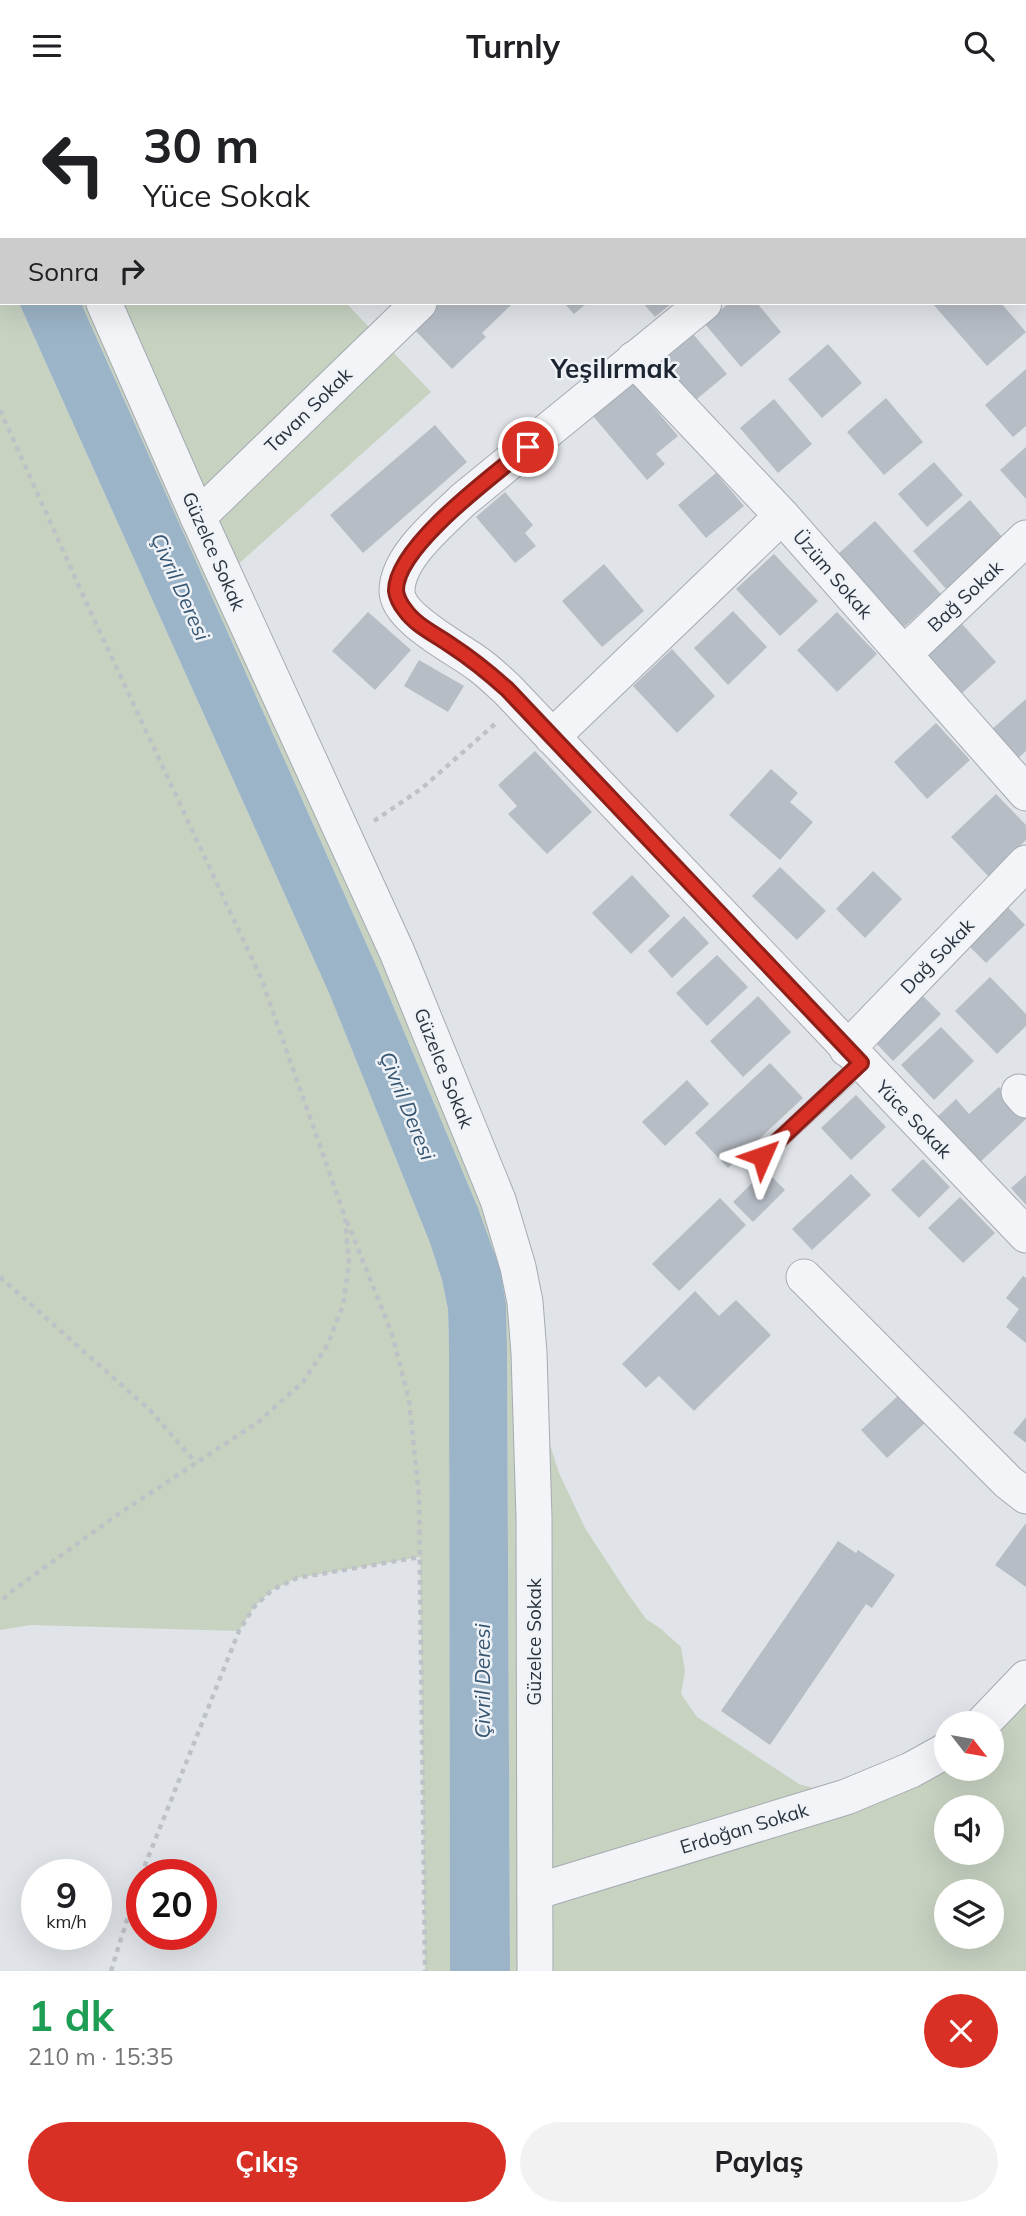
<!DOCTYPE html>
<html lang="tr">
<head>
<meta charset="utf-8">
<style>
  :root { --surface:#fff; --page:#f2f2f2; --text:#202124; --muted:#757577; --accent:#d93025 }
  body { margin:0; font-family:Mulish,sans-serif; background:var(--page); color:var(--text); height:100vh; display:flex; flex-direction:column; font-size:26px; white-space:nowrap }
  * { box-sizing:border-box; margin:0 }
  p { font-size:23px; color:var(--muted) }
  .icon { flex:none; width:38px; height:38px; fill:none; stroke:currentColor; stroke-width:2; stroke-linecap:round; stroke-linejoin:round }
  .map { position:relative; height:1880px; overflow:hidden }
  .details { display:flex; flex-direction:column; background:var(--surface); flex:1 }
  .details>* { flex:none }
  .hud { position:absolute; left:0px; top:0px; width:1027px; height:214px; box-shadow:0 7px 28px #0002; background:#fff; color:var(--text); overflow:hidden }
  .needle { width:46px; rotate:121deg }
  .buttons { position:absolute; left:934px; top:1620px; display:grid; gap:14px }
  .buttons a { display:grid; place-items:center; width:70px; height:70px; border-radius:50%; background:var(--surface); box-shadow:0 7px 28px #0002; font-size:35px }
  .speed { position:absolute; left:21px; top:1768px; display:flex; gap:14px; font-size:35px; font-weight:700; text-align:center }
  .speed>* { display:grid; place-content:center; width:91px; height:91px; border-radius:50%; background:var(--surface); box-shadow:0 7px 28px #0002; line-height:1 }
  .speed small { font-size:18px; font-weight:400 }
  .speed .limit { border:10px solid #d22; background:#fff; color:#111 }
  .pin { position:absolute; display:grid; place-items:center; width:60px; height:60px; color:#fff; margin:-30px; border:4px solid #fff; border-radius:50%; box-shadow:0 2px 7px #0007 }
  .me { position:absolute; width:77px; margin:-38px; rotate:47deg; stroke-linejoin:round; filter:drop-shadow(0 0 5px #0008) }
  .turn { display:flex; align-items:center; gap:24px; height:147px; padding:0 28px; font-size:32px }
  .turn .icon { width:91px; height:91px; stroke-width:2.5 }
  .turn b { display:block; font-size:49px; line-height:60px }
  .then { display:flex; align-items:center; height:66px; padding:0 28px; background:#0003; gap:14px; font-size:26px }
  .round { display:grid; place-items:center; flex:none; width:74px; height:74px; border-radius:37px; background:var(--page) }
  .head { display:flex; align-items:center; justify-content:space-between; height:119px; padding:0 28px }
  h1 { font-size:42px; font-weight:700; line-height:52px; color:#1e9e55 }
  .button { display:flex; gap:14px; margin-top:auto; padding:14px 28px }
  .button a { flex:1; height:80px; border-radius:42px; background:var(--accent); color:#fff; font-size:28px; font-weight:700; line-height:80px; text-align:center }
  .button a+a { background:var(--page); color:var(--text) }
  header { display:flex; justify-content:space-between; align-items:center; height:91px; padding:0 28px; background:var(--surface); font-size:32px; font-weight:700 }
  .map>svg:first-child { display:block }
  .green { fill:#c7d2c1; fill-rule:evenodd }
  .water { fill:#9cb4c7 }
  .building { fill:#b7bdc5 }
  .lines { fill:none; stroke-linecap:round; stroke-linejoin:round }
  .lane-casing { stroke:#a5abb2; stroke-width:19 }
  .street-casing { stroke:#a5abb2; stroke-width:37 }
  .secondary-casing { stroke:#a5abb2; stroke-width:40 }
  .path { stroke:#bec2c7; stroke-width:4.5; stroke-dasharray:5 5; stroke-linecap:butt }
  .lane { stroke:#f2f4f7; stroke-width:18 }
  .street { stroke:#f2f4f7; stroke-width:35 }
  .secondary { stroke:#fff; stroke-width:38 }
  .rail-casing { stroke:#7a8491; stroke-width:8 }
  .rail { stroke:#eff2f6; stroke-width:5; stroke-dasharray:16; stroke-linecap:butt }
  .route-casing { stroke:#8d1f18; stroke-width:18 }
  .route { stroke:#d93025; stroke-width:12 }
  .labels { text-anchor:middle; stroke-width:5; stroke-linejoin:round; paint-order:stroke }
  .street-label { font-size:19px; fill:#29333f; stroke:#eff2f6 }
  .water-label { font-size:21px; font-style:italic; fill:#355571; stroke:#eff2f6 }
  .district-label { font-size:26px; font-weight:bold; fill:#1b2430; stroke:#eff2f6 }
</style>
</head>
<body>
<header><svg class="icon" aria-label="menu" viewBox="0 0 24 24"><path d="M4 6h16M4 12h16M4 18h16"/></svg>Turnly<svg class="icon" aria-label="search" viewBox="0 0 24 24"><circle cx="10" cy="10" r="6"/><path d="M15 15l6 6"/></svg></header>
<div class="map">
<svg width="1026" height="1880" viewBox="0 0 1026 1880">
  <rect width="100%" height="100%" fill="#e0e4e8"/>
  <!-- green -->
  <g class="green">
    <path d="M0 0H384L383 2H2V34Z"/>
    <path d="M0 169 2 173V212H19L329 902 430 1152 442 1189 448 1218 449 1256 450 1880H425L420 1466 297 1487 272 1499 254 1516 239 1540 31 1534 0 1539Z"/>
    <path d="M81 212H346L431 301 225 485 498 1109 530 1291 559 1382 585 1437 628 1503 646 1528 661 1538 681 1556 685 1580 681 1603 697 1626 799 1693 846 1706 947 1678H992V1633L1026 1587V1880H510L507 1259 506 1213 500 1178 478 1117 379 881ZM947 1717H992V1762H947ZM947 1801H992V1846H947Z"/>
  </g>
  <!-- water -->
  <path class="water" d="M19 212H81L379 881 478 1117 500 1178 506 1213 507 1259 510 1880H450L449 1256 448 1218 442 1189 430 1152 329 902Z"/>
  <!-- building -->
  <g class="building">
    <path d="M439 212H509L511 214 482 242 486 246 452 278 413 237Z"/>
    <path d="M564 212H587L574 223Z"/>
    <path d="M643 212H672L655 226Z"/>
    <path d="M729 212H757L781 241 741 276 705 233Z"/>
    <path d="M932 212H1001L1026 241 987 275Z"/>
    <path d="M693 243 727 283 692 312 658 273Z"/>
    <path d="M828 253 862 292 822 327 788 288Z"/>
    <path d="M1026 278V335L1013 346 985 314Z"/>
    <path d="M633 292 678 345 656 363 665 373 647 389 593 325Z"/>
    <path d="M886 307 923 351 884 384 847 341Z"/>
    <path d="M774 308 812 353 778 382 740 337Z"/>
    <path d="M435 334 467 371 363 462 330 424Z"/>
    <path d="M1026 356V408L1000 379Z"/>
    <path d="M934 371 963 404 927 436 898 403Z"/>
    <path d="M716 382 744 415 706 447 678 414Z"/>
    <path d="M505 401 533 434 525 442 536 455 515 472 476 426Z"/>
    <path d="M970 409 1004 448 947 499 913 460Z"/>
    <path d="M875 430 941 503 903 537 838 463Z"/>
    <path d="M774 463 818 510 780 545 736 498Z"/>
    <path d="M604 473 644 520 602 556 562 510Z"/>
    <path d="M733 520 767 556 728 594 694 557Z"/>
    <path d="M368 521 411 559 375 599 332 560Z"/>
    <path d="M837 521 877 563 837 601 797 559Z"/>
    <path d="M962 533 996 571 960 604 926 565Z"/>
    <path d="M672 558 715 605 677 642 633 595Z"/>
    <path d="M419 569 464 595 448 621 404 595Z"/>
    <path d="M1026 608V660L1017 668 991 639Z"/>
    <path d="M936 632 970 669 927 708 894 671Z"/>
    <path d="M535 660 592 721 547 763 508 723 517 715 498 694Z"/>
    <path d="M771 678 798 702 790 711 813 731 780 769 729 724Z"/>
    <path d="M996 703 1026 734V749L989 786 951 746Z"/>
    <path d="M780 776 826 820 797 849 752 805Z"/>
    <path d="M873 780 902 808 865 847 836 818Z"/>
    <path d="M632 784 670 825 631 863 592 822Z"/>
    <path d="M1006 814 1025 834 986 872 967 853Z"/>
    <path d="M684 825 709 852 672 887 648 860Z"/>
    <path d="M717 864 748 896 707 935 676 902Z"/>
    <path d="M990 886 1026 923V935L997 963 955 920Z"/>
    <path d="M758 905 791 941 743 986 710 950Z"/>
    <path d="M923 905 941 923 893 970 875 951Z"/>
    <path d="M941 936 974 970 934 1009 901 974Z"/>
    <path d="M770 972 803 1007 728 1077 695 1042Z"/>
    <path d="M687 989 709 1013 665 1055 642 1031Z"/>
    <path d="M999 996 1026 1025V1028L976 1075 934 1029 956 1008 969 1023Z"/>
    <path d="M856 1004 886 1036 851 1069 821 1037Z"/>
    <path d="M923 1068 950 1096 919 1127 891 1099Z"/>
    <path d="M765 1079 785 1099 753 1131 733 1111Z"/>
    <path d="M851 1083 871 1104 812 1159 792 1138Z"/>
    <path d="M1026 1084V1114L1011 1097Z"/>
    <path d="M960 1106 995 1142 963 1172 928 1137Z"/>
    <path d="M720 1107 746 1134 679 1200 652 1173Z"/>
    <path d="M1023 1185 1026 1187V1252L1006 1236 1019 1218 1006 1207Z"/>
    <path d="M695 1200 719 1225 736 1209 771 1244 694 1320 659 1285 646 1297 622 1273Z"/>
    <path d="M900 1303 926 1331 887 1367 861 1339Z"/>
    <path d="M1026 1326V1352L1013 1342Z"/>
    <path d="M1026 1432V1496L995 1474Z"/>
    <path d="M838 1450 856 1462 858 1459 895 1484 872 1517 866 1513 770 1654 721 1620Z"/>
  </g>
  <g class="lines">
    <defs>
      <g id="lane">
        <path d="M383 2 384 0"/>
        <path d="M762 1065 861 973"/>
      </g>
      <g id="street">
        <path d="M10 0 11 2"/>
        <path d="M860 0 861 2"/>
        <path d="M634 2 636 0"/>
        <path d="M104 212 198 426 397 861 498 1109 518 1176 525 1211 529 1262 534 1427 535 1880"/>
        <path d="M704 212 463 409C441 431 398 465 397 499 396 527 457 557 478 573 488 580 497 589 507 598L1026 1144"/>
        <path d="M634 268 782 425 1026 702"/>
        <path d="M198 426 419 212"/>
        <path d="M904 563 1026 447"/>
        <path d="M552 646 782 425"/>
        <path d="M847 958 1026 772"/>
        <path d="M1019 1001 1026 1009"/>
        <path d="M804 1186 1008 1391 1026 1405"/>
        <path d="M982 1633 1026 1587"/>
        <path d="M535 1801 846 1706 911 1679 947 1659"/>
      </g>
      <path id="secondary" d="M1019 0 1020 2"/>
    </defs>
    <!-- lane casing -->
    <use href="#lane" class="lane-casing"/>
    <!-- street casing -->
    <use href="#street" class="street-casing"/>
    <!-- secondary casing -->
    <use href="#secondary" class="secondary-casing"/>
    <!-- path -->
    <g class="path">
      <path d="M0 319 92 524 261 887 345 1126 349 1173 343 1214 328 1253 303 1291 257 1332 117 1424 12 1500 0 1511"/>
      <path d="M374 730 421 698 495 633"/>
      <path d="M347 1130 392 1243 409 1309 419 1405 425 1880"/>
      <path d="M0 1186 151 1320 196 1372"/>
      <path d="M111 1880 141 1784 239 1540 254 1516 272 1499 297 1487 420 1466"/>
    </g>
    <!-- lane -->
    <use href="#lane" class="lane"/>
    <!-- street -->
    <use href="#street" class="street"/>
    <!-- secondary -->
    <use href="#secondary" class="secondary"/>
    <defs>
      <g id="rail">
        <path d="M929 0 930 2"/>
        <path d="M1026 116V117"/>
      </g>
    </defs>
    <!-- rail casing -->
    <use href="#rail" class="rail-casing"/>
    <!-- rail -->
    <use href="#rail" class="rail"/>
  </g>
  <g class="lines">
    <defs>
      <path id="route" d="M528 356C495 383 395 456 396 500 397 507 401 514 405 519 416 535 437 544 452 555 472 568 489 582 507 598L861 972 762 1065"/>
    </defs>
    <!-- route casing -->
    <use href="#route" class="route-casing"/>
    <!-- route -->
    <use href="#route" class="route"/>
  </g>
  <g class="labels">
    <!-- street labels -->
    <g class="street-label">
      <text transform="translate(308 319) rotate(-44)" y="7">Tavan Sokak</text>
      <text transform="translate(214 460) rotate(66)" y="7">Güzelce Sokak</text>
      <text transform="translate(833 483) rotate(49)" y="7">Üzüm Sokak</text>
      <text transform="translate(965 505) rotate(-43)" y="7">Bağ Sokak</text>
      <text transform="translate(937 865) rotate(-46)" y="7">Dağ Sokak</text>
      <text transform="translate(444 977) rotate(68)" y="7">Güzelce Sokak</text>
      <text transform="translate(914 1028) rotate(46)" y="7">Yüce Sokak</text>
      <text transform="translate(534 1551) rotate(-90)" y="7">Güzelce Sokak</text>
      <text transform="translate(744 1737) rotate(-17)" y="7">Erdoğan Sokak</text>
    </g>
    <!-- water labels -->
    <g class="water-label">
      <text transform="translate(180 496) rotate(66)" y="7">Çivril Deresi</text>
      <text transform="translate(407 1015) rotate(68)" y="7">Çivril Deresi</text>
      <text transform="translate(483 1590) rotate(-90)" y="7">Çivril Deresi</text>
    </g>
    <!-- district labels -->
    <g class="district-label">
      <text x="614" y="287">Yeşilırmak</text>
    </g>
  </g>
</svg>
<div class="buttons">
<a><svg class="needle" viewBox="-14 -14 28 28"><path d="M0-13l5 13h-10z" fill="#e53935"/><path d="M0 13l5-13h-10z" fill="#757577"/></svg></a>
<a><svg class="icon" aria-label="sound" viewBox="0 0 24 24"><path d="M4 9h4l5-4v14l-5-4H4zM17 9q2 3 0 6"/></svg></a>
<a><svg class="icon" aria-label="layers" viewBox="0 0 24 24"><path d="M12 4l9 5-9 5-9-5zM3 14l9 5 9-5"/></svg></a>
</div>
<div class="speed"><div>9<small>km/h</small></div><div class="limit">20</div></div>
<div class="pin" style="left:528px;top:356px;background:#d93025"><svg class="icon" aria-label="arrive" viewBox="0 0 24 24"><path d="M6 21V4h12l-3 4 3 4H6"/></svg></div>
<svg class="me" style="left:762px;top:1065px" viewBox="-20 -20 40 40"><path d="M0-17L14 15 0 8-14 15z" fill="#d93025" stroke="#fff" stroke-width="4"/></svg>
<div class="hud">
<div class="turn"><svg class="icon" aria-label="left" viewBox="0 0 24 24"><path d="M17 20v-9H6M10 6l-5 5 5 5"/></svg><div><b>30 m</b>Yüce Sokak</div></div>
<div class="then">Sonra<svg class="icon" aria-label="right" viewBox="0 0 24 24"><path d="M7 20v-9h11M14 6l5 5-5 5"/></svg></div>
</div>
</div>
<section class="details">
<div class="head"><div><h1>1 dk</h1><p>210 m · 15:35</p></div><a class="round" style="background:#d93025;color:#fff"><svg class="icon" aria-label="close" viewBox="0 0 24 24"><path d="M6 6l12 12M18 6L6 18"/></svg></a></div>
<div class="button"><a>Çıkış</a><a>Paylaş</a></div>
</section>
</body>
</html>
